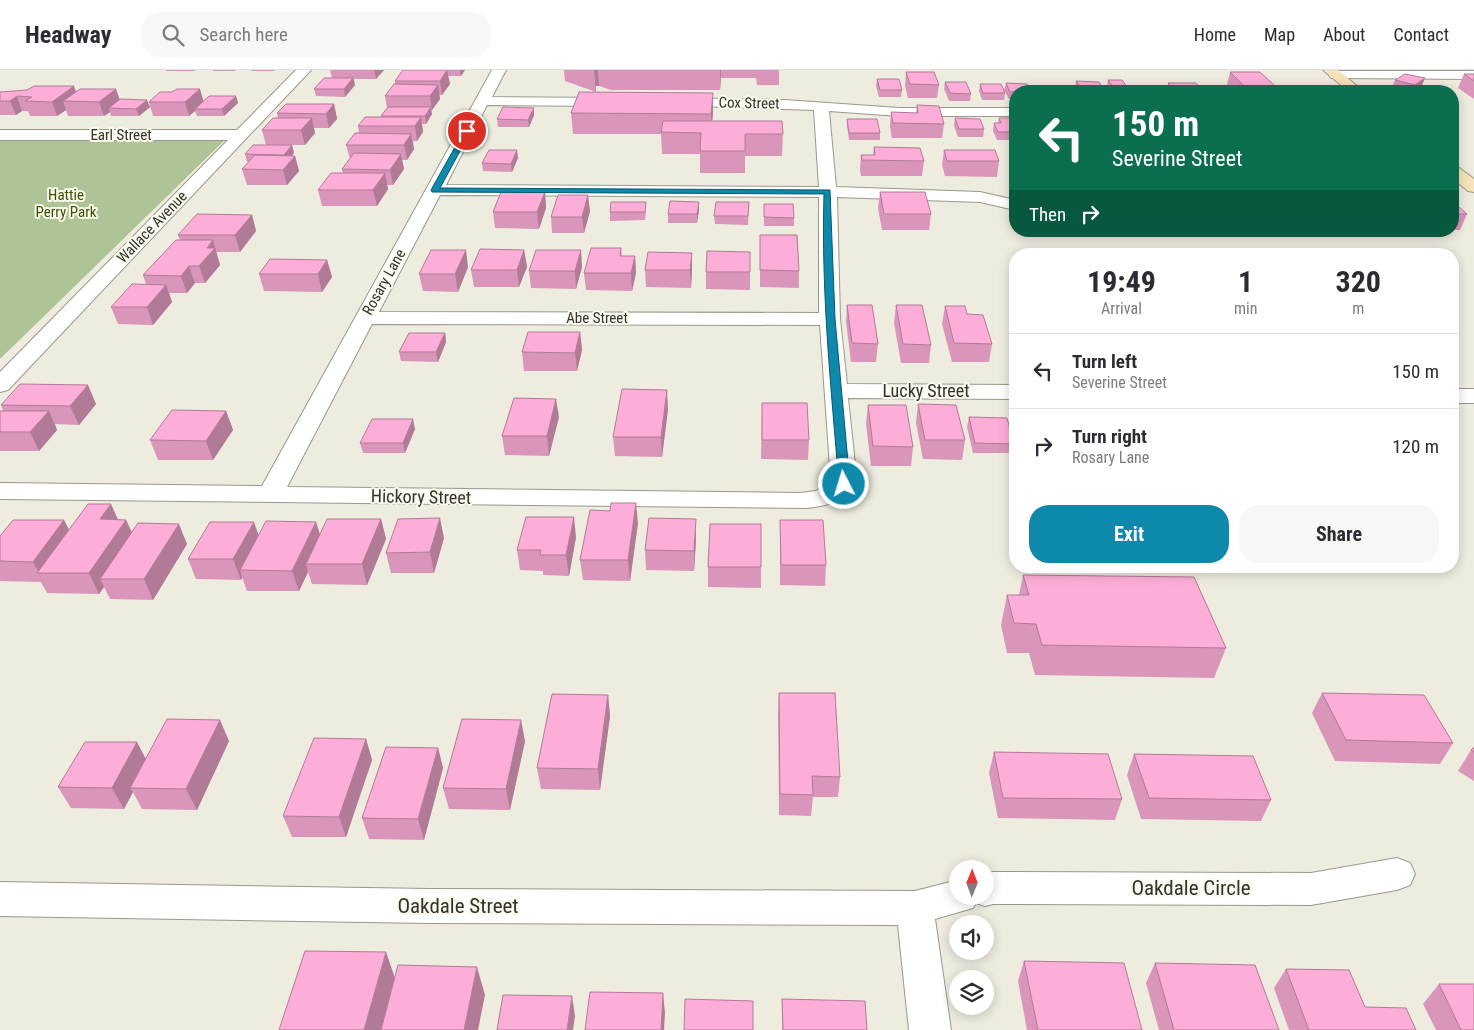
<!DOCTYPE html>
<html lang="en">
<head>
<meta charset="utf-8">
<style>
  :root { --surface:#fff; --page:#f7f7f7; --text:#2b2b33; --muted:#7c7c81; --line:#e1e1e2; --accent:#0e88ab }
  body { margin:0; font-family:"Roboto Condensed",sans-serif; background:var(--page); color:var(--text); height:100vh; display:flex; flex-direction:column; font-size:19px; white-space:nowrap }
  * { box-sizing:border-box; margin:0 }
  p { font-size:16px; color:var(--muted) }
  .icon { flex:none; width:28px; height:28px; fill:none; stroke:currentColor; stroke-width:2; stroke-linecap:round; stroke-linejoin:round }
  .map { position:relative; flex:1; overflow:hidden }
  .panel { position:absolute; left:1009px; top:178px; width:450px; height:325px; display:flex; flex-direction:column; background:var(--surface); border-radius:20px; box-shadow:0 2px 12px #0003 }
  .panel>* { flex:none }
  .top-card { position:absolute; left:1009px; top:15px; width:450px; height:152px; border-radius:20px; box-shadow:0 2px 12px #0003; background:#0b6e4f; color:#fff; overflow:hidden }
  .needle { width:32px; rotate:1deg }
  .controls { position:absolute; left:949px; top:790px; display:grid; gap:10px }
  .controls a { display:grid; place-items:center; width:45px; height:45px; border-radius:50%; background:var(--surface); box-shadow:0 2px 12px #0003; font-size:25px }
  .pin { position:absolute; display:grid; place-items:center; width:42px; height:42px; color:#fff; margin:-21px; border:2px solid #fff; border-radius:50%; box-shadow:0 1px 5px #0007 }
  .me { position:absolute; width:55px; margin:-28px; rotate:355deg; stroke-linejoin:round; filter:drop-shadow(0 0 4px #0008) }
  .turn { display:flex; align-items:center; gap:18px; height:105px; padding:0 20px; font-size:22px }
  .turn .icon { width:65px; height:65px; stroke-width:2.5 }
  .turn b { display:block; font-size:35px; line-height:42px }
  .then { display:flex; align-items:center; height:48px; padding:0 20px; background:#0003; gap:10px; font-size:19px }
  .eta { display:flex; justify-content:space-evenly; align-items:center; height:85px; text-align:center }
  .eta b { font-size:30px; font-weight:700; line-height:35px }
  .button { display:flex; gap:10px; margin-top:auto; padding:10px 20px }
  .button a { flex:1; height:58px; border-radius:20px; background:var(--accent); color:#fff; font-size:20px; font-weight:700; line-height:58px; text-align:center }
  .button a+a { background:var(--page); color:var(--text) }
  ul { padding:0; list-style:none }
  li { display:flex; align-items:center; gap:15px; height:75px; padding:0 20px; border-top:1px solid var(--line) }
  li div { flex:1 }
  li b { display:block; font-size:19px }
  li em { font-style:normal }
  header { display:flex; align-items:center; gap:30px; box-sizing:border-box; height:70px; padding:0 25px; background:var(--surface); border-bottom:1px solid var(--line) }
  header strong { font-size:24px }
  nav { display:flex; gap:28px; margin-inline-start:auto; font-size:18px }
  .search { width:350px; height:45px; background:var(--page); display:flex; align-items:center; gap:12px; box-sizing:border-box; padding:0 18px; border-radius:20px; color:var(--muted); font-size:19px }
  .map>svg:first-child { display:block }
  .green { fill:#aec497 }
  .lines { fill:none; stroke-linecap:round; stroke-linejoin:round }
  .minor-casing { stroke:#9a988c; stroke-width:2 }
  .secondary-casing { stroke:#9a988c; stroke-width:2 }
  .minor { fill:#fff; fill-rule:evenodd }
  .secondary { fill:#f6e3ba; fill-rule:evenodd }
  .wall { fill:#da96ba }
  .shaded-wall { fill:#b17a97 }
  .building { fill:#fdaed8; stroke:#b17a97 }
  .route { fill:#0e88ab; stroke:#09586f }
  .labels { text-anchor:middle; stroke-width:4; stroke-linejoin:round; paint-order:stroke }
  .far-street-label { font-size:15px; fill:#33322d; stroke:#fcf9ed }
  .far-park-label { font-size:15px; fill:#365300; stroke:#fcf9ed }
  .street-label { font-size:18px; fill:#33322d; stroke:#fcf9ed }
  .near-street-label { font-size:21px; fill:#33322d; stroke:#fcf9ed }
</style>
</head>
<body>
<header>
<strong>Headway</strong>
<div class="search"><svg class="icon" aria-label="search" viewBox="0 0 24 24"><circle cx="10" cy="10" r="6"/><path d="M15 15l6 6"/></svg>Search here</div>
<nav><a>Home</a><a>Map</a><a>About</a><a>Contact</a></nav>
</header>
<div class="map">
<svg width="1474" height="960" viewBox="0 0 1474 960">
  <rect width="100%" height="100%" fill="#eeebdf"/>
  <!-- green -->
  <path class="green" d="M0 68H227L0 289Z"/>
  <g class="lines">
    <defs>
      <g id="minor">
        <path d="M296 0H311L8 320 0 322V302L228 70H0V60H237Z"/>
        <path d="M492 0H506L492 27 614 28 619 29 621 32 619 35 614 36 487 35 446 115 819 117 814 40 669 35 667 32 669 29 674 28 785 30 899 38H1015V46H899L829 41 836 117 980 122 1015 130V140L980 132 837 127 840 249 847 314 1015 315V329L848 328 857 413C845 431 827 436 807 438L0 429V413L262 416ZM440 125 819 127V243L379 242ZM372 254 820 255 831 412 816 421 800 423 287 417Z"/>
        <path d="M1336 1H1474V9L1331 8 1329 5 1331 2Z"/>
        <rect x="1452" y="319" width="22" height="14"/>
        <path d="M1397 788 1410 793 1415 804 1410 815 1397 820 1311 835 993 834 985 836 976 833 973 838 935 849 951 960H909L898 855 429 853 0 846V812L429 819 915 821 958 810V826H985V804L993 802 1311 803Z"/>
      </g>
      <g id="secondary">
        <path d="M1323 0H1338L1363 21H1348Z"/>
        <path d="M1452 95 1458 97 1474 109V122L1468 121 1452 108Z"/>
      </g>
    </defs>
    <!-- minor casing -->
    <use href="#minor" class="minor-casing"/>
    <!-- secondary casing -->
    <use href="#secondary" class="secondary-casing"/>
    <!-- minor -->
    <use href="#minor" class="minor"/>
    <!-- secondary -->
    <use href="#secondary" class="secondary"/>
  </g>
  <!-- wall -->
  <g class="wall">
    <path d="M166 0H196L194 1H166Z"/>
    <path d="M213 0H236L235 1H213Z"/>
    <path d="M251 0H275L274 1H252Z"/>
    <path d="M330 0H384L376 9H354L355 15 345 27 316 26 314 19 332 8Z"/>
    <path d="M403 0H465L461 6H448L450 14 442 25H439L440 29 432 40H431L432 44 426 54H422L423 62 417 71H413L414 79 407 90H402L404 99 393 115H387L388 119 377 136H322L318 120 343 103 342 99 350 89 346 75 359 63 358 56 382 47 381 46 387 38 385 26 395 14V11Z"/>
    <path d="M564 0H779V15H757L756 8H721L720 20H611L599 16H596V22L565 11Z"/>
    <path d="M906 2 939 15 937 28H908L905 16Z"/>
    <path d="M1230 2 1277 18 1276 21H1205L1207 16H1227V15Z"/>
    <path d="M1464 4H1474V29L1458 18Z"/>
    <path d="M1425 8 1422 15 1413 21 1392 17 1395 10Z"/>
    <path d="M877 9 902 20 901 27H879L876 16Z"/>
    <path d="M1108 10 1130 21H1110L1107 17Z"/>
    <path d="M1076 11 1105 21H1077L1075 18Z"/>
    <path d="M945 12 971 24 970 31H949L944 19Z"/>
    <path d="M1006 13 1015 21V29H1009L1004 20Z"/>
    <path d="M1168 13 1203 21H1168L1167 20Z"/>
    <path d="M980 14 1005 23 1004 30H982L979 21Z"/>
    <path d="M0 22H76L120 30 150 37 139 46H111L110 42 104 46H68L66 40 57 46H30L28 41H22L16 45H0Z"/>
    <path d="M236 26 238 33 224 46H197L195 41 189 46H153L149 32 203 31Z"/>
    <path d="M334 34 337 49 329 58H314L315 63 305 75H266L262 60 278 48 277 43Z"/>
    <path d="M917 35 944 54 942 68H892L890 57 891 42 916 43Z"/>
    <path d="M534 38V45L529 57H498L497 49Z"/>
    <path d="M571 43H713L712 51 783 64 782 86H745V103H700V84H662L661 64H573Z"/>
    <path d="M955 48 984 59 983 67H958L954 56Z"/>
    <path d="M999 48 1015 51V70H997L993 61 994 53H998Z"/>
    <path d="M847 49 880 63V70H849L847 56Z"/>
    <path d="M292 75 294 83 292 86H295L299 101 287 115H247L242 99 249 92H247L245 84Z"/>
    <path d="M874 77 924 91 922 106H861L860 100 861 85H873Z"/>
    <path d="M944 80 999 91 997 107 945 106 942 95Z"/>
    <path d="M518 88 512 102 483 101 482 93Z"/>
    <path d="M545 122 546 138 539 159 495 158 493 142Z"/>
    <path d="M880 122 931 144 929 160H882L878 138Z"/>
    <path d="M1452 131 1467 144 1460 160H1452Z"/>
    <path d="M699 132V140L697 153H668V144Z"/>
    <path d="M749 132 748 155 715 154 714 146Z"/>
    <path d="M764 134 794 148V156H764Z"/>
    <path d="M646 140 645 150 610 151V142Z"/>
    <path d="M590 141 584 163H552L551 147Z"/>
    <path d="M252 145 256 161 240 182H216L220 195 205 213H195L187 223H169L172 232 153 255 118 254 111 237 146 214 143 205 180 170 178 165Z"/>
    <path d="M760 165 799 201V218L760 217Z"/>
    <path d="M621 178 622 186H635L636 203 632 221 586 220 584 203Z"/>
    <path d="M524 180 527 197 519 217H474L471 200Z"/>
    <path d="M750 182V220L706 219V202Z"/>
    <path d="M327 190 332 207 322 222 264 221 259 204Z"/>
    <path d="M468 197 458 222 423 221 419 204Z"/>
    <path d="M582 197 576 219 531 218 529 201Z"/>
    <path d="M645 200H692L691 218 646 217Z"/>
    <path d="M847 235 878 274 876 292H851L846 252Z"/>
    <path d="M896 235 931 275 929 293H901L894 253Z"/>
    <path d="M945 236 967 244 992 274 989 292H952L942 254Z"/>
    <path d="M580 262 582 280 577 301H524L522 282Z"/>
    <path d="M445 263 446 272 438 292 401 291 399 282Z"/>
    <path d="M762 333 809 370 808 390 761 389Z"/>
    <path d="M96 334 79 355 55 354 57 360 39 381H0V341H3L1 335Z"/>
    <path d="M918 334 965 370 962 390 923 389 916 353Z"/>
    <path d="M868 335 913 377 911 396H871L866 354Z"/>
    <path d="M668 339 662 387 615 386 613 367Z"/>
    <path d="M226 341 233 360 213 390H158L150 370Z"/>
    <path d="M559 347 549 386 505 385 502 366Z"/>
    <path d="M969 347 1014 374 1012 383H973L967 357Z"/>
    <path d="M415 359 405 383H363L360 373Z"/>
    <path d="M381 449 386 469 367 515 312 514 308 502 299 521H247L242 507 241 510 196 509 188 489 259 465 316 452 320 464Z"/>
    <path d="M64 450 69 460 118 450H126L132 462 187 474 153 530 110 529 104 517 99 524 47 523 41 512 0 511V466Z"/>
    <path d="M780 450 826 495 825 516 780 515Z"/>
    <path d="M638 453 630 511 583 510 580 490Z"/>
    <path d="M761 454V518L708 517V497Z"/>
    <path d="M576 467 569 506 543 505V501L520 500 517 480Z"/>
    <path d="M444 468 434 503H391L386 483Z"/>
    <path d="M696 469 694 501 646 500 645 480Z"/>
    <path d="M1023 505 1226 578 1214 608 1035 605 1029 583H1007L1001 555 1007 525H1019Z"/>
    <path d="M779 623 840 707 838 727H813L811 746 779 745 778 643Z"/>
    <path d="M1322 623 1453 673 1440 694 1335 691 1312 643Z"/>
    <path d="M608 625 610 646 600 720 541 719 537 698Z"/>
    <path d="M366 669 372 690 346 767H292L283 746Z"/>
    <path d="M229 671 197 740 142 739 133 722 124 739 71 738 58 717 146 689Z"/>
    <path d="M525 671 510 740 449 739 443 718Z"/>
    <path d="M1474 677V711L1458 701 1471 680Z"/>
    <path d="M438 678 443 698 424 770 369 769 362 748Z"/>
    <path d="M994 682 1122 729 1115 750 998 748 989 703Z"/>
    <path d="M1134 684 1271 730 1261 751 1141 749 1127 705Z"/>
    <path d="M1024 891 1142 960H1027L1018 911Z"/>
    <path d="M1155 893 1279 960H1159L1146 913Z"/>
    <path d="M1286 899 1365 937 1416 960H1289L1274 918Z"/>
    <path d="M1439 914 1474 960H1436L1423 934Z"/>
    <path d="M782 929 867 960H782Z"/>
  </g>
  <!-- shaded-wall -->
  <g class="shaded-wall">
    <path d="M374 0H384L376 9Z"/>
    <path d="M447 0 450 14 442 25 440 11Z"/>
    <path d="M460 0H465L461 6Z"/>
    <path d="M594 0H598L599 16H596V22Z"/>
    <path d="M720 0H721L720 20Z"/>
    <path d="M353 8 355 15 345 27 344 19Z"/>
    <path d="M1425 8 1422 15 1413 21 1415 15Z"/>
    <path d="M438 15 440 29 432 40 430 26Z"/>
    <path d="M74 16 79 30 63 31 66 40 57 46 52 32Z"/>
    <path d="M116 19 121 33 109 38 110 42 104 46 99 32Z"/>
    <path d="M200 19 204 33 195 39V41L189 46 185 32Z"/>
    <path d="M713 23V43L711 65V44Z"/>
    <path d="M17 26 22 41 16 45 10 31Z"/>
    <path d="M236 26 238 33 224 46 222 39Z"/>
    <path d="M147 30 150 37 139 46 136 39Z"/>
    <path d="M334 34 337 49 329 58 326 44Z"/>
    <path d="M431 37 432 44 426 54 425 46Z"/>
    <path d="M534 38V45L529 57 528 50Z"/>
    <path d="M421 47 423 62 417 71 415 56Z"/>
    <path d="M312 48 315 63 305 75 301 60Z"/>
    <path d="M411 64 414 79 407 90 404 75Z"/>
    <path d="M292 75 294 83 286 92 284 85Z"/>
    <path d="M517 80 518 88 512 102 511 94Z"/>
    <path d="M401 84 404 99 393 115 390 100Z"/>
    <path d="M295 86 299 101 287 115 283 100Z"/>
    <path d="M385 103 388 119 377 136 373 120Z"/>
    <path d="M545 122 546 138 539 159 537 142Z"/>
    <path d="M588 125 590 141 584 163 582 147Z"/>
    <path d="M699 132V140L697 153V144Z"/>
    <path d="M252 145 256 161 240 182 235 165Z"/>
    <path d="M213 170 220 195 205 213 199 196 207 178Z"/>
    <path d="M466 180 468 197 458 222 455 204Z"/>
    <path d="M524 180 527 197 519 217 517 200Z"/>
    <path d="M581 180 582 197 576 219 575 201Z"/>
    <path d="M692 183V200L691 218 690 200Z"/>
    <path d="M635 186 636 203 632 221 631 203Z"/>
    <path d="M327 190 332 207 322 222 318 204Z"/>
    <path d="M189 196 195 213 187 223 181 206Z"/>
    <path d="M166 215 172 232 153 255 147 237Z"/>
    <path d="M580 262 582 280 577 301 575 283Z"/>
    <path d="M445 263 446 272 438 292 436 282Z"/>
    <path d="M88 315 96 334 79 355 70 336Z"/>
    <path d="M667 320 668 339 662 387 661 367Z"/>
    <path d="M556 329 559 347 549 386 547 366Z"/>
    <path d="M49 341 57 360 39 381 30 362Z"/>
    <path d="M226 341 233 360 213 390 206 371Z"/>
    <path d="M413 349 415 359 405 383 403 373Z"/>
    <path d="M636 433 638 453 630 511 628 490Z"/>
    <path d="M111 434 120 454 100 449Z"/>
    <path d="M574 447 576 467 569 506 566 485Z"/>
    <path d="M440 448 444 468 434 503 430 482Z"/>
    <path d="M381 449 386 469 367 515 362 494Z"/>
    <path d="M696 449V469L694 501V481Z"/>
    <path d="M64 450 74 470 39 503 33 492Z"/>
    <path d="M126 450 135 470 100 509 104 517 99 524 89 503Z"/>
    <path d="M254 452 261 472 240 500 242 507 241 510 233 489Z"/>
    <path d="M316 452 322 472 306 494 308 502 299 521 292 501Z"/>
    <path d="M179 454 187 474 153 530 144 509Z"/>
    <path d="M608 625 610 646 600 720 598 699Z"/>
    <path d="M220 650 229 671 197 740 186 719Z"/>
    <path d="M521 650 525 671 510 740 506 719Z"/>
    <path d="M366 669 372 690 346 767 339 747Z"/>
    <path d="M137 672 148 693 130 718 133 722 124 739 112 718Z"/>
    <path d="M438 678 443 698 424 770 418 749Z"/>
    <path d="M386 882 396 911 383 960H364Z"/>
    <path d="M477 897 485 925 478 960H464Z"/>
    <path d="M663 923 665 943 664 960H661Z"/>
    <path d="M572 926 575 946 573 960H567Z"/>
  </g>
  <!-- building -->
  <g class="building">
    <path d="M403 0H447L440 11H395Z"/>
    <path d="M906 2H934L939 15 910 14Z"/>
    <path d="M1230 2H1260L1277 18H1246Z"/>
    <path d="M1405 4 1425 8 1415 15 1395 10Z"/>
    <path d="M1464 4H1474V11Z"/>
    <path d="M324 8H353L344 19H314Z"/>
    <path d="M877 9H899L902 20H880Z"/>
    <path d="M1108 10H1122L1130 21H1116Z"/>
    <path d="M1076 11 1099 12 1105 21H1083Z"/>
    <path d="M945 12H966L971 24 950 23Z"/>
    <path d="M1006 13 1027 14 1032 21 1010 22Z"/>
    <path d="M1168 13H1196L1203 21H1176Z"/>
    <path d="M394 14 438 15 430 26H385Z"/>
    <path d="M980 14H1001L1005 23H983Z"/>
    <path d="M34 16H74L52 32 25 31 32 27 17 26 10 31H0V22L27 20Z"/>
    <path d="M1207 16H1230L1235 21H1211Z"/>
    <path d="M80 19H116L99 32 63 31Z"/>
    <path d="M177 19H200L185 32H149L160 22H172Z"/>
    <path d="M579 22 713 23 711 44 571 43Z"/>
    <path d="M209 26H236L222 39H195Z"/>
    <path d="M120 29 147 30 136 39 109 38Z"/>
    <path d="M286 34H334L326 44 277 43Z"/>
    <path d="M917 35 939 36 944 54 893 53 891 42 918 43Z"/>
    <path d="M388 37H431L425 46H381Z"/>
    <path d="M503 37 534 38 528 50 497 49Z"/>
    <path d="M365 47H421L415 56H358Z"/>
    <path d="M273 48H312L301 60H262Z"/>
    <path d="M955 48 980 49 984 59H959Z"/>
    <path d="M999 48H1013L1015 51V62H998L994 53H1001Z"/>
    <path d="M847 49H877L880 63H849Z"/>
    <path d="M663 51H782L783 64H745V81H700L701 63 661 62Z"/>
    <path d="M355 63 411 64 404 75H346Z"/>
    <path d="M253 75H292L284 85 245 84Z"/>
    <path d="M874 77 920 78 924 91 862 90 861 85H875Z"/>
    <path d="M489 80H517L511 94 482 93Z"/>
    <path d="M944 80H995L999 91H947Z"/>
    <path d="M354 83 401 84 390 100 342 99Z"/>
    <path d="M255 85 295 86 283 100 242 99Z"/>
    <path d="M331 103H385L373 120H318Z"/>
    <path d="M501 122H545L537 142H493Z"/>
    <path d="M880 122H925L931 144H884Z"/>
    <path d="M558 125H588L582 147H551Z"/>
    <path d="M670 131 699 132 697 144H668Z"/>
    <path d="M1452 131 1467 144H1452Z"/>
    <path d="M611 132H646L645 142H610Z"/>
    <path d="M716 132H749L748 146H714Z"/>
    <path d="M764 134H793L794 148 764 147Z"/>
    <path d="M197 144 252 145 235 165H178Z"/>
    <path d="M760 165H797L799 201 760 200Z"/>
    <path d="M176 170H213L207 178H215L199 196H189L181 206 143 205Z"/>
    <path d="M591 178H621L620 186H635L631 203H584Z"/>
    <path d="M480 179 524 180 517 200H471Z"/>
    <path d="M431 180H466L455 204H419Z"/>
    <path d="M536 180H581L575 201H529Z"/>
    <path d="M707 181 750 182V202H706Z"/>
    <path d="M648 182 692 183 690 200H645Z"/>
    <path d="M270 189 327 190 318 204H259Z"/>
    <path d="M132 214 166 215 147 237H111Z"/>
    <path d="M847 235H872L878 274 852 273Z"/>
    <path d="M896 235H922L931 275 903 274Z"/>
    <path d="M945 236H965L967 244 983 245 992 274 954 273Z"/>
    <path d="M528 262H580L575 283 522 282Z"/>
    <path d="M409 263H445L436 282H399Z"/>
    <path d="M20 314 88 315 70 336 1 335Z"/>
    <path d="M622 319 667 320 661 367H613Z"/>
    <path d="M514 328 556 329 547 366H502Z"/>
    <path d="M762 333H807L809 370H762Z"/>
    <path d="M918 334 956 335 965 370H925Z"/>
    <path d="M868 335H906L913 377 873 376Z"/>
    <path d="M172 340 226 341 206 371 150 370Z"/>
    <path d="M0 341H49L30 362H0Z"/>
    <path d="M969 347 1007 348 1014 374 975 373Z"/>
    <path d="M372 349H413L403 373H360Z"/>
    <path d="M611 433H636L628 490H580L590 440 610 441Z"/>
    <path d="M88 434H111L100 449 126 450 89 503H37Z"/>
    <path d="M526 447H574L566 485H540L541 480H517Z"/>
    <path d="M440 448 430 482 386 483 398 449Z"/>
    <path d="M649 448 696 449 694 481 645 480Z"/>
    <path d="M327 449H381L362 494H306Z"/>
    <path d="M13 450H64L33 492 0 491V466Z"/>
    <path d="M780 450H823L826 495H781Z"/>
    <path d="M266 451 316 452 292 501 240 500Z"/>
    <path d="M210 452H254L233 489H188Z"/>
    <path d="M138 453 179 454 144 509H100Z"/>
    <path d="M710 454H761V497H708Z"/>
    <path d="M1023 505 1194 507 1226 578 1042 575 1036 554 1014 553 1007 525H1029Z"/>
    <path d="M779 623H835L840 707 812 706 813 725 780 724Z"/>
    <path d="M1322 623 1424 625 1453 673 1346 670Z"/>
    <path d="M552 624 608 625 598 699 537 698Z"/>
    <path d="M167 649 220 650 186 719 130 718Z"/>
    <path d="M462 649 521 650 506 719 443 718Z"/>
    <path d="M314 668 366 669 339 747 283 746Z"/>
    <path d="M85 672H137L112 718 58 717Z"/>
    <path d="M386 677 438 678 418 749 362 748Z"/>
    <path d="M1474 677V682L1471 680Z"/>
    <path d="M994 682 1108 684 1122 729 1003 728Z"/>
    <path d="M1134 684 1253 686 1271 730 1149 728Z"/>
    <path d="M305 881 386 882 364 960H279Z"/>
    <path d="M1024 891 1124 893 1142 960H1038Z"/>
    <path d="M1155 893 1255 895 1279 960H1174Z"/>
    <path d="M398 895 477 897 464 960H381Z"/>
    <path d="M1286 899 1349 900 1365 937 1406 938 1416 960H1309Z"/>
    <path d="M1439 914H1474V960H1461Z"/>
    <path d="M590 922 663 923 661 960H585Z"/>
    <path d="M503 925 572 926 567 960H497Z"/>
    <path d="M685 929 753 931V960H684Z"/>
    <path d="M782 929 865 931 867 960H783Z"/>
  </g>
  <!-- route -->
  <path class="route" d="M467 59 471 61 440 118 830 120 835 249 850 414 848 416 844 417 839 414C831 317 821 221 824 124L432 122 431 120 464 61Z"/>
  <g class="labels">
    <!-- far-street labels -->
    <g class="far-street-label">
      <text transform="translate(749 33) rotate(1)" y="5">Cox Street</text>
      <text x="121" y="70">Earl Street</text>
      <text transform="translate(152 157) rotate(-46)" y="5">Wallace Avenue</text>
      <text transform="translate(384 212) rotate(-61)" y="5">Rosary Lane</text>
      <text x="597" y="253">Abe Street</text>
    </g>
    <!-- far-park labels -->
    <g class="far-park-label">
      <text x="66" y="130">Hattie<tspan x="66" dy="17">Perry Park</tspan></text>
    </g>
    <!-- street labels -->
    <g class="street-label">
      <text x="926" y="327">Lucky Street</text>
      <text transform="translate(421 427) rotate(1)" y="6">Hickory Street</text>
    </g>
    <!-- near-street labels -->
    <g class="near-street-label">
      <text x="1191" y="825">Oakdale Circle</text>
      <text x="458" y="843">Oakdale Street</text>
    </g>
  </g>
</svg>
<div class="controls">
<a><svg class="needle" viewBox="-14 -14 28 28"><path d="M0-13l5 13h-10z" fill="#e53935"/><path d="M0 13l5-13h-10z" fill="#7c7c81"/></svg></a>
<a><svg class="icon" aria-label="sound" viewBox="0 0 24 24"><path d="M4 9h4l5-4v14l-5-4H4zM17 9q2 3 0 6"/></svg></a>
<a><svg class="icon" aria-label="layers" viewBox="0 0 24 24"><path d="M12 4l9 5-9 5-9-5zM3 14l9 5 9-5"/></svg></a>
</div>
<div class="pin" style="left:467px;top:61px;background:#d93025"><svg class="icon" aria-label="arrive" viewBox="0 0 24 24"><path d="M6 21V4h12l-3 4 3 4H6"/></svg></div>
<svg class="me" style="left:844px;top:414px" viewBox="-20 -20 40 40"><circle r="17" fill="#0e88ab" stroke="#fff" stroke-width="3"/><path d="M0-11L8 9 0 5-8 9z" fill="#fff"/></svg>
<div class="top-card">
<div class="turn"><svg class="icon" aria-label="left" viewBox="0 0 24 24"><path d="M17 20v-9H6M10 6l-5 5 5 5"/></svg><div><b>150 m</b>Severine Street</div></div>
<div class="then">Then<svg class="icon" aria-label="right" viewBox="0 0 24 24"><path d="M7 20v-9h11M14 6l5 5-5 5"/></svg></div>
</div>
<section class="panel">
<div class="eta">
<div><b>19:49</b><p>Arrival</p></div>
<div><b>1</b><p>min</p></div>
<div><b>320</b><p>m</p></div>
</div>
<ul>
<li><svg class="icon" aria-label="left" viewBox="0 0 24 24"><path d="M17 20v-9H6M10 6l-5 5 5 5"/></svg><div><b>Turn left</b><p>Severine Street</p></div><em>150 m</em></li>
<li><svg class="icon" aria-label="right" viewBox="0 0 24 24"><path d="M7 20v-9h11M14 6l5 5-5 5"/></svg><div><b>Turn right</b><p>Rosary Lane</p></div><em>120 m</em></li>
</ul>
<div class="button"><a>Exit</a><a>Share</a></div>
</section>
</div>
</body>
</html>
